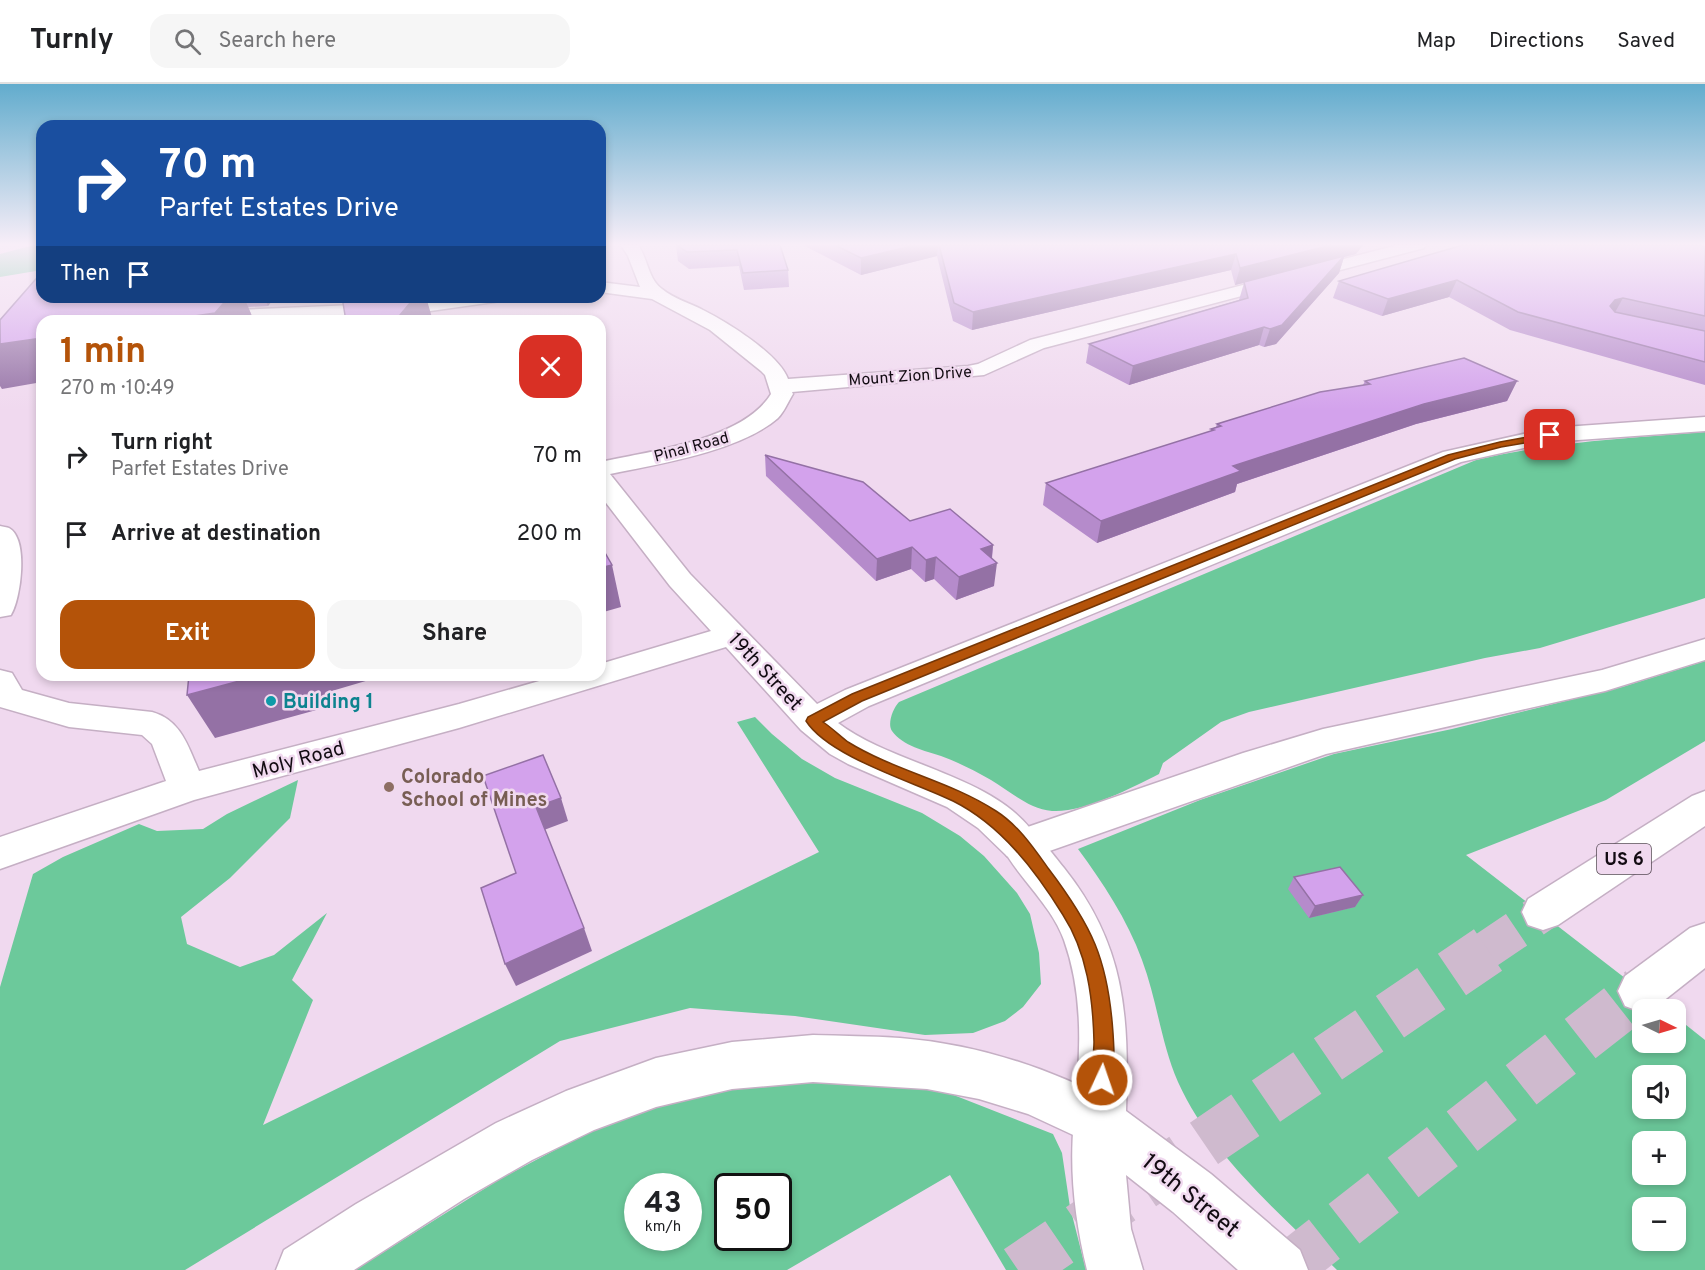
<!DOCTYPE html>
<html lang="en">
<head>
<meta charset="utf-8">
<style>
  :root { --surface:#fff; --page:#f6f6f6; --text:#202124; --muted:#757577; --line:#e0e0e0; --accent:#b45309 }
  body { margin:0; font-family:Overpass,sans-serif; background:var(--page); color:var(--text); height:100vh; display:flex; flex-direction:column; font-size:22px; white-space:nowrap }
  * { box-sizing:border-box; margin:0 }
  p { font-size:20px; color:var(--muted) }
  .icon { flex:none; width:33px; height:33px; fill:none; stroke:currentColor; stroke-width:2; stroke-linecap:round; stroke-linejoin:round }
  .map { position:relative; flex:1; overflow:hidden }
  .sheet { position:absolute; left:36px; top:231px; width:570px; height:366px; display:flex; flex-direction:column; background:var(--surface); border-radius:18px; box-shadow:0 3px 9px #0003 }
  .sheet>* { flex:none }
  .hud { position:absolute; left:36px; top:36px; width:570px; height:183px; border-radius:18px; box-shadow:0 3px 9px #0003; background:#1a4fa0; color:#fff; overflow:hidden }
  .needle { width:39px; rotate:95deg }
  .tools { position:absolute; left:1632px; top:915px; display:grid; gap:12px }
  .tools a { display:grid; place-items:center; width:54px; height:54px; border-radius:12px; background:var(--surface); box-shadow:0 3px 9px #0003; font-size:30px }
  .speed { position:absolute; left:624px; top:1089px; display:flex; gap:12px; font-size:30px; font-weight:700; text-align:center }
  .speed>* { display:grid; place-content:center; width:78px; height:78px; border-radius:50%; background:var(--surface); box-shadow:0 3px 9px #0003; line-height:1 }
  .speed small { font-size:15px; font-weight:400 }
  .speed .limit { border:3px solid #111; border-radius:9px; background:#fff; color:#111 }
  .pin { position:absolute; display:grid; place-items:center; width:51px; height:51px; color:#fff; margin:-26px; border-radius:12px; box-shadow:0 3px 9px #0006 }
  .me { position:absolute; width:66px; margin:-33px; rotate:3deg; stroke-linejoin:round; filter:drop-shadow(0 0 4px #0008) }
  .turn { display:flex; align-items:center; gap:21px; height:126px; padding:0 24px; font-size:27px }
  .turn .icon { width:78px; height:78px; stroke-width:2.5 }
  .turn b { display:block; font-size:42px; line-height:51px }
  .then { display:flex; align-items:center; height:57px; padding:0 24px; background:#0003; gap:12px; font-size:22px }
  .round { display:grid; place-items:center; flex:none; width:63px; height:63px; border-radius:18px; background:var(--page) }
  .summary { display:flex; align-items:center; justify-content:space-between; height:102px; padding:0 24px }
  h1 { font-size:36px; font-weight:700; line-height:45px; color:var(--accent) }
  .button { display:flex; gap:12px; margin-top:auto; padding:12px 24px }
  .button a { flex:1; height:69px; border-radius:18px; background:var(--accent); color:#fff; font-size:24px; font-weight:700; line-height:69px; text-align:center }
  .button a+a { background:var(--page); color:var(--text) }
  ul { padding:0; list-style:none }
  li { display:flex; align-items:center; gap:18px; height:78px; padding:0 24px }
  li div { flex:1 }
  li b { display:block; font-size:22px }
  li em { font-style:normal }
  header { display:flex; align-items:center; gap:36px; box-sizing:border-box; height:84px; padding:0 30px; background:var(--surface); border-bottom:2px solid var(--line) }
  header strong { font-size:28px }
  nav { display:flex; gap:33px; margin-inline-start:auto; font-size:21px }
  .search { width:420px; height:54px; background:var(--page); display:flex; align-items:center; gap:15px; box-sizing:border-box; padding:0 21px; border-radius:18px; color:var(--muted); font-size:22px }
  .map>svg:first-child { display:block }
  .green { fill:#6cc99b; fill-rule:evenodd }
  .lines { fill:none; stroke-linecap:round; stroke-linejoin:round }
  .highway-tunnel-far1 { stroke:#cfbace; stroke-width:38; stroke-dasharray:38 20; stroke-linecap:butt }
  .highway-tunnel { stroke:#cfbace; stroke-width:50; stroke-dasharray:50 25; stroke-linecap:butt }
  .minor-casing { stroke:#c5afc4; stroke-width:3 }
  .major-casing { stroke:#c5afc4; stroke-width:3 }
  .highway-casing { stroke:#c5afc4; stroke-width:3 }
  .minor { fill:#fff; fill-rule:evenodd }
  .major { fill:#fff; fill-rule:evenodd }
  .highway { fill:#fff; fill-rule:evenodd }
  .wall { fill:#b58bcb }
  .shaded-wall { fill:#9471a5 }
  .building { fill:#d3a2ec; stroke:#9471a5; stroke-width:1.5 }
  .route { fill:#b45309; stroke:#753606; stroke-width:1.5 }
  .culture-dot { fill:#0f9aa8; stroke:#f0d9ef; stroke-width:2 }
  .education-dot { fill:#8d6e63; stroke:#f0d9ef; stroke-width:2 }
  .labels { text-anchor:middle; stroke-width:5; stroke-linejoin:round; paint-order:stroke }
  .far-street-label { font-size:16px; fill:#120b12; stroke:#f0d9ef }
  .shield { fill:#f0d9ef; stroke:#554954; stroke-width:1.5 }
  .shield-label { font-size:18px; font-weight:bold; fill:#120b12 }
  .street-label { font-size:20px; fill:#120b12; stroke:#f0d9ef }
  .culture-label { font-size:20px; font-weight:bold; fill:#0d838f; stroke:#f0d9ef; text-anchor:start }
  .education-label { font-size:20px; font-weight:bold; fill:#785e54; stroke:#f0d9ef; text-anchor:start }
  .near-street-label { font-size:24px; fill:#120b12; stroke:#f0d9ef }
</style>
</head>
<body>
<header>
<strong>Turnly</strong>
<div class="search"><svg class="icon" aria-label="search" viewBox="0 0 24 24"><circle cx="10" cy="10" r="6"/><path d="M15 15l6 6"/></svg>Search here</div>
<nav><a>Map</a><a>Directions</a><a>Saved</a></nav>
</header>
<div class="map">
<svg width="1705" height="1186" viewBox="0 0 1705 1186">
  <rect width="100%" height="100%" fill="#f0d9ef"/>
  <!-- green -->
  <g class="green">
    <path d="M34 161H42V186L0 193V170Z"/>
    <path d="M1705 348V514L1696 517 1540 564 1485 574 1249 628 1221 638 1163 679 1159 690C1131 704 1084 729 1052 727 1028 725 1010 707 991 696 975 687 958 678 941 672 925 667 903 662 892 647 887 640 893 624 899 618L1476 376C1552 358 1628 354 1705 348Z"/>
    <path d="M1705 577V657L1606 716 1466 771 1665 925 1642 926V958H1676V933L1705 956V1186H1337C1280 1129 1212 1073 1178 998 1161 959 1157 916 1142 876 1127 835 1103 799 1078 765L1200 716 1334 670 1452 645 1622 603ZM1642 992H1676V1024H1642ZM1642 1058H1676V1090H1642ZM1642 1124H1676V1156H1642Z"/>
    <path d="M755 633 772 650 802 675 835 694 922 729 960 752 984 772 1017 809 1030 830 1039 869 1041 900 1023 923 1005 937 973 949 925 951 795 932 690 924 560 957 185 1186H0V903L33 790 63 773 139 740 157 747 203 745 227 730 298 696 290 734 230 794 181 833 187 860 240 883 274 871 327 829 292 896 313 916 263 1041 819 768 737 638Z"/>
    <path d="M782 995 865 998 946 1008 1053 1050 1062 1069 1070 1123 1086 1186H1006L950 1091 787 1186H355L500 1095 627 1028 710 1002ZM638 1102H688V1154H638ZM728 1102H778V1154H728Z"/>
  </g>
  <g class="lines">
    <!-- highway-tunnel-far1 -->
    <path class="highway-tunnel-far1" d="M1485 867 1543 828"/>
    <!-- highway-tunnel -->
    <g class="highway-tunnel">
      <path d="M1018 1186 1488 866"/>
      <path d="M1285 1186 1641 907"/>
    </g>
    <defs>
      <g id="minor">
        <path d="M621 161H638C648 175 648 195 662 205 674 215 690 219 703 226 727 238 779 270 788 295L968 282 978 280 1030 256 1398 161H1426L1424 164 1044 264 984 291 792 308 793 310C788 318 784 328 778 334 740 367 659 380 610 390L690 490 817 620 845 606 1443 368 1550 344 1705 333V347L1550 358 1461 378 869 622 838 639C897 684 1005 692 1041 761L1035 772 1021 777 1007 772 978 744 947 723 848 680 830 670 801 646 726 563 459 644 194 716 0 785V753L166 697 152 660 142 651 69 643 0 623V586L12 589 22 606 69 619 152 628C181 636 188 662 199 687L459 620 560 591H600V580L711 547 670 502 600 411V378C650 367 743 356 771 310L765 291 761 287 710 246 652 215 600 208V198L640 203 628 172Z"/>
        <path d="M452 213H503L500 217 494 218 402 231 251 237H109L111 233 118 231 402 219Z"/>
        <path d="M0 442C3 443 7 443 9 444 29 455 21 515 11 531L0 533Z"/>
      </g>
      <path id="major" d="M1021 745C1041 752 1051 768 1064 784 1126 862 1129 932 1126 1027L1211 1090 1300 1166 1308 1186H1238L1173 1128 1126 1091 1131 1145 1143 1186H1087C1075 1137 1069 1086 1074 1037 1080 976 1085 915 1064 856 1051 820 1018 794 1001 761L1007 750Z"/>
      <g id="highway">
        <path d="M1705 555V576L1605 607 1326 670 1021 777 1007 772 1001 761 1007 750 1243 669 1323 645 1602 586Z"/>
        <path d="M1705 707V742L1558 841 1543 846 1528 841 1522 828 1528 815 1692 712Z"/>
        <path d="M1705 839V884L1657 922 1641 928 1625 922 1618 907 1625 892 1690 844Z"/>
        <path d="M813 951C842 952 871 952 900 954 976 960 1050 984 1117 1020L1124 1038 1117 1056 1099 1063 1028 1030 979 1015 927 1005 813 998 732 1005 656 1023 594 1046 532 1076 464 1115 354 1186H276L284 1166 356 1120 496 1039 566 1007 656 974 732 958Z"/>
      </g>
    </defs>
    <!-- minor casing -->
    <use href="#minor" class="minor-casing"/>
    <!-- major casing -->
    <use href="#major" class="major-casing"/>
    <!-- highway casing -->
    <use href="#highway" class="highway-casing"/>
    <!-- minor -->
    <use href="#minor" class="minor"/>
    <!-- major -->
    <use href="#major" class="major"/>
    <!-- highway -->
    <use href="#highway" class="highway"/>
  </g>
  <!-- wall -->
  <g class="wall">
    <path d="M676 161H780L788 186 789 203 744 206 739 182 689 185 678 177Z"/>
    <path d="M803 161H1363L1356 170 1344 173 1339 189 1276 260 1264 263 1259 261 1129 301 1086 279 1089 260 1239 216 1244 199 1235 201 1231 186 972 246 953 237 937 172 861 191Z"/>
    <path d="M1463 161H1705V301L1510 246 1449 213 1382 232 1333 214 1339 197Z"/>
    <path d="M42 213H275L268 222 248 223 254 237H42L2 305Z"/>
    <path d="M1365 297H1517L1507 317 1416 340 1237 400 1235 408 1097 459 1043 421 1046 399 1211 348V345L1216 343 1217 340 1363 301Z"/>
    <path d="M765 371 910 437 993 461 992 475 994 502 956 516 934 495 925 498 911 485 876 497 766 392Z"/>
    <path d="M1294 793 1363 811 1355 823 1309 834 1288 805Z"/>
  </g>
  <!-- shaded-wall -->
  <g class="shaded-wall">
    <path d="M916 161H938L937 172 861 191V174Z"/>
    <path d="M1331 161H1363L1356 170 1344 173 1339 189 1276 260 1264 263 1270 245 1344 173 1235 201 1240 184Z"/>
    <path d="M1236 170 1231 186 972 246 973 228Z"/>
    <path d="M1457 196 1449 213 1382 232 1388 215Z"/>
    <path d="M229 213H244L254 237H160Z"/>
    <path d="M264 213H275L268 222Z"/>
    <path d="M411 213H426L433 237H395Z"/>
    <path d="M1623 214 1613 232 1610 222 1615 216Z"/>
    <path d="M1264 243 1259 261 1129 301 1133 282Z"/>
    <path d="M42 254V298L2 305 0 302V260Z"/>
    <path d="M1517 297 1507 317 1416 340 1237 400 1235 408 1097 459 1101 437 1233 382 1424 320Z"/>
    <path d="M993 461 991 482 997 479 994 502 956 516 959 493 981 465Z"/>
    <path d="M912 463 911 485 876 497 877 475Z"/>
    <path d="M936 473 934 495 925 498 926 476Z"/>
    <path d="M612 481 621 523 600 529V484Z"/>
    <path d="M262 591H386L325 609 320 625 215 654 187 611Z"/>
    <path d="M561 714 568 737 544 746 536 723Z"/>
    <path d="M1363 811 1355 823 1309 834 1315 822Z"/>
    <path d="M584 844 592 867 516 902 505 880Z"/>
  </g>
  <!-- building -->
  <g class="building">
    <path d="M677 161H780L788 186 743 189 737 166 687 168Z"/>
    <path d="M835 161H916L861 174Z"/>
    <path d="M939 161H1331L1240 184 1236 170 973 228 954 219Z"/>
    <path d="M1463 161H1700L1705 163V232L1623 214 1615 216 1610 222 1615 228 1705 247V278L1518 228 1457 196 1388 215 1339 197Z"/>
    <path d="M1344 172 1282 241 1270 245 1264 243 1133 282 1089 260 1248 214 1244 198Z"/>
    <path d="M42 188V213H229L215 229 160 237H42V254L0 260V236Z"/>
    <path d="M342 213H415L395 237H346Z"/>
    <path d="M1464 274 1517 297 1424 320 1233 382 1241 387 1101 437 1046 399 1214 346 1211 345 1221 342 1217 340 1320 308 1370 300 1365 297Z"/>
    <path d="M765 371 863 398 910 437 950 425 993 461 981 465 997 479 959 493 936 473 926 476 912 463 877 475Z"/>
    <path d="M600 460 612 481 600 484Z"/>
    <path d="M189 591H262L187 611Z"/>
    <path d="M543 671 561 714 536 723 584 844 505 880 481 804 516 789 483 692Z"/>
    <path d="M1340 783 1363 811 1315 822 1294 793Z"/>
  </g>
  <!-- sky -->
  <linearGradient id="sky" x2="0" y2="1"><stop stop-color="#62accd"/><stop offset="0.49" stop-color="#f8eef8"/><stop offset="1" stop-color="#f8eef8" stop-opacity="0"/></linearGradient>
  <rect width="1705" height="327" fill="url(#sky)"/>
  <!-- route -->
  <path class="route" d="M1550 349 1555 351 1553 354 1501 363 1455 375 862 617 823 638C832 644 840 652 848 658 895 687 950 697 996 727 1018 741 1033 763 1048 784 1092 842 1108 875 1113 949 1114 966 1116 988 1109 1003L1102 1006 1095 1003C1089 989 1094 973 1094 958 1093 914 1087 868 1063 831 1035 786 1001 741 953 717 914 698 829 673 806 637L808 633 852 610 1448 371 1500 358Z"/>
  <!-- markers -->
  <circle class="culture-dot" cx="271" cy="617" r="6"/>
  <circle class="education-dot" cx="389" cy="703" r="6"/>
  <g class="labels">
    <!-- far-street labels -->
    <g class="far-street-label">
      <text transform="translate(910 291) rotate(-4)" y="6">Mount Zion Drive</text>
      <text transform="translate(691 362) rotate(-15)" y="6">Pinal Road</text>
    </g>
    <!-- shield labels -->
    <rect class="shield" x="1597" y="760" width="54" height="30" rx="4.5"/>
    <g class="shield-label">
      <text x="1624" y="781">US 6</text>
    </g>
    <!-- street labels -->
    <g class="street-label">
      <text transform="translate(766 587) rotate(47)" y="7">19th Street</text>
      <text transform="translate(298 675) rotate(-15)" y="7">Moly Road</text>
    </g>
    <!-- culture labels -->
    <g class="culture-label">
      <text x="283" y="624">Building 1</text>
    </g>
    <!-- education labels -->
    <g class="education-label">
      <text x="401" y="699">Colorado<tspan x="401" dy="23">School of Mines</tspan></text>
    </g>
    <!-- near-street labels -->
    <g class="near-street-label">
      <text transform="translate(1191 1111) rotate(39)" y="8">19th Street</text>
    </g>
  </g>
</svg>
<div class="tools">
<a><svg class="needle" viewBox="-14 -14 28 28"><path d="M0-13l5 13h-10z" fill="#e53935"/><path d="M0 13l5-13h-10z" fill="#757577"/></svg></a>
<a><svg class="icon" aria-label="sound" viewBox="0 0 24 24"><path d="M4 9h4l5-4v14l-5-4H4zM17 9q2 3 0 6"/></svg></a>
<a>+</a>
<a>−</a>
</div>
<div class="speed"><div>43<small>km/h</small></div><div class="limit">50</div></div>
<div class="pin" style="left:1550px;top:351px;background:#d93025"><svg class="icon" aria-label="arrive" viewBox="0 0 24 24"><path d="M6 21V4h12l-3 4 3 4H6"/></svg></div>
<svg class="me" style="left:1102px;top:996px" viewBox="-20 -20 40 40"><circle r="17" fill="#b45309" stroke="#fff" stroke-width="3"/><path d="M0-11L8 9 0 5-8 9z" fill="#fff"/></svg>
<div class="hud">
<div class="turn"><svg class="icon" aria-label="right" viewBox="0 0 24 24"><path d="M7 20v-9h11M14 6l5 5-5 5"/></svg><div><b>70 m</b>Parfet Estates Drive</div></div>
<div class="then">Then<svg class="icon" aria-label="arrive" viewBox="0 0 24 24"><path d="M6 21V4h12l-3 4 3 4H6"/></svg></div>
</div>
<section class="sheet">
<div class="summary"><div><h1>1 min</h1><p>270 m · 10:49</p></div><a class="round" style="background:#d93025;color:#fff"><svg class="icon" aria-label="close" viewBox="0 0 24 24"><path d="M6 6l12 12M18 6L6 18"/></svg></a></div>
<ul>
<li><svg class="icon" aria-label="right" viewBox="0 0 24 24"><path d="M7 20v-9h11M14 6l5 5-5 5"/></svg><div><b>Turn right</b><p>Parfet Estates Drive</p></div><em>70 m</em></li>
<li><svg class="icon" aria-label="arrive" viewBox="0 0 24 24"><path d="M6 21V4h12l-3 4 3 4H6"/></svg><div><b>Arrive at destination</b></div><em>200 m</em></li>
</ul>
<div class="button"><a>Exit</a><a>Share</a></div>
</section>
</div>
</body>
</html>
